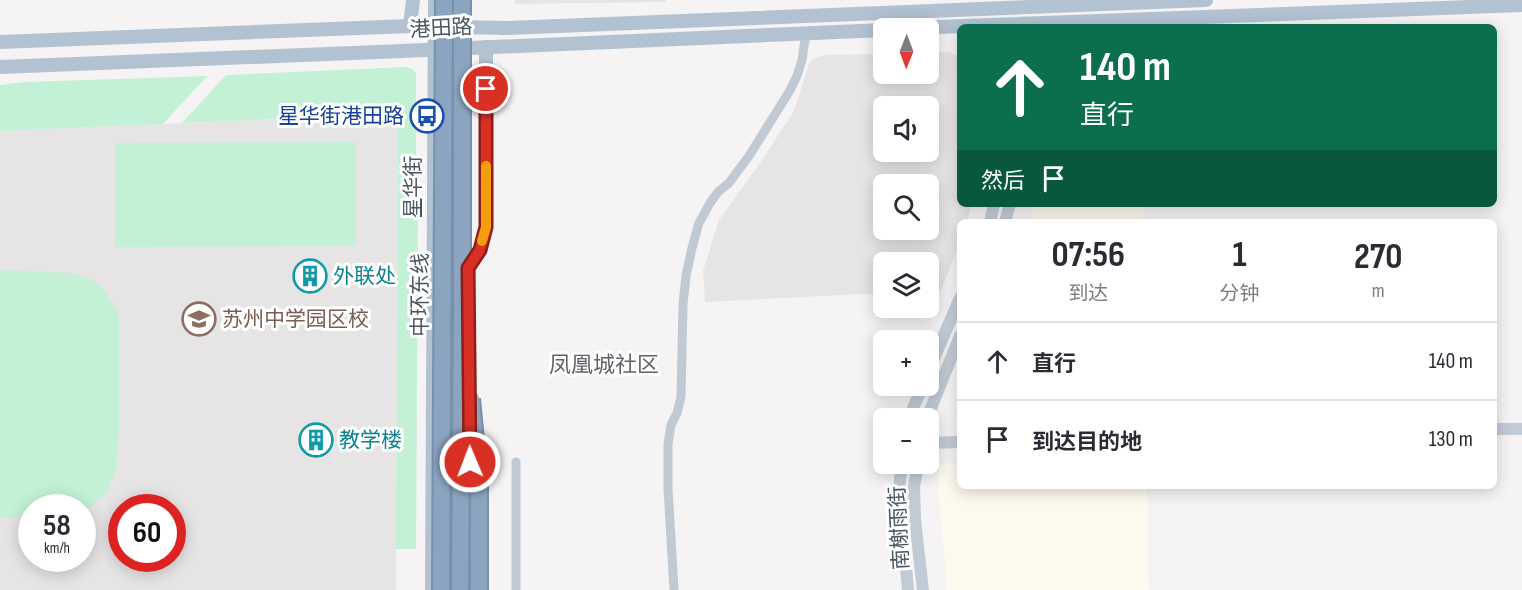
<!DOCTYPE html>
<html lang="zh">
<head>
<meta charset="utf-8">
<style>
  :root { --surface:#fff; --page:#f7f7f7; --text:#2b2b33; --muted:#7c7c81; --line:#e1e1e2 }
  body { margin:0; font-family:"Sofia Sans Condensed","Noto Sans SC",sans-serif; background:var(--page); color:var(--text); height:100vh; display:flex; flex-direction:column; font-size:22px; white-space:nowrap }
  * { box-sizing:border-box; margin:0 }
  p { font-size:20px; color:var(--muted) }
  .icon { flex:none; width:33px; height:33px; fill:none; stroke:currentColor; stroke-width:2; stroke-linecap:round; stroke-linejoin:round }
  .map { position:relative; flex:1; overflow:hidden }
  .panel { position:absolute; left:957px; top:219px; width:540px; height:270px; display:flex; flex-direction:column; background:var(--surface); border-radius:9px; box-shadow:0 3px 15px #0003 }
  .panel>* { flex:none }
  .top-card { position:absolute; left:957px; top:24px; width:540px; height:183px; border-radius:9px; box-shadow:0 3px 15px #0003; background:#0b6e4f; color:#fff; overflow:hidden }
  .needle { width:39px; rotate:181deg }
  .controls { position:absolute; left:873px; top:18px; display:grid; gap:12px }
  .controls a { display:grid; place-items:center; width:66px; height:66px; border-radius:9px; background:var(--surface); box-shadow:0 3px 15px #0003; font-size:30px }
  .speed { position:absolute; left:18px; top:494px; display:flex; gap:12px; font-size:30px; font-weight:700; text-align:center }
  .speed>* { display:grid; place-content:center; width:78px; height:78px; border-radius:50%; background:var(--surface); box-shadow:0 3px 15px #0003; line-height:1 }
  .speed small { font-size:15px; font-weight:400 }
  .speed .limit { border:9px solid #d22; background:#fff; color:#111 }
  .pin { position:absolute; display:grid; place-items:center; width:51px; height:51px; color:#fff; margin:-26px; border:3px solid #fff; border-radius:50%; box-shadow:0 2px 6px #0007 }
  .me { position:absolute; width:66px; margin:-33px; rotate:359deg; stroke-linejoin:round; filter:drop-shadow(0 0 4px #0008) }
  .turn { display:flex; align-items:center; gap:21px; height:126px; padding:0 24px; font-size:27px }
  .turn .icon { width:78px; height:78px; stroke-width:2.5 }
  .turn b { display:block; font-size:42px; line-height:51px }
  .then { display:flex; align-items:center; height:57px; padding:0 24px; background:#0003; gap:12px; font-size:22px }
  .eta { display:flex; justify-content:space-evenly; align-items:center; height:102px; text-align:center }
  .eta b { font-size:36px; font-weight:700; line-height:42px }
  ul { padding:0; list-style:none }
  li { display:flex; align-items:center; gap:18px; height:78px; padding:0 24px; border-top:2px solid var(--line) }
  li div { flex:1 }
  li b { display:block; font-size:22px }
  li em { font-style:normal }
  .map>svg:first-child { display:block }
  .commercial { fill:#fdf9ef }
  .education { fill:#e6e4e5; fill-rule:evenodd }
  .green { fill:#c3f1d5 }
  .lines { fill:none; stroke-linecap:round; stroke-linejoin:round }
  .street { stroke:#c1cad2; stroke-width:9 }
  .secondary { stroke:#c1cbd6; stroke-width:12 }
  .primary { stroke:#b3c2d1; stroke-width:14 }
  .highway-bridge-casing { stroke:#7690ad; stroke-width:20; stroke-linecap:butt }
  .highway-bridge { stroke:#8ba5c1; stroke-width:16 }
  .route-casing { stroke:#8d1f18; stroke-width:15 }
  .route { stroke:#d93025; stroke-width:10 }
  .slow { stroke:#f59e0b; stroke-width:10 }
  .labels { text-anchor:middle; stroke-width:6; stroke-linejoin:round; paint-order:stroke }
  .street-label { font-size:21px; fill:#4a5661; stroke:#fff }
  .transit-label { font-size:21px; fill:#164399; stroke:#fff; text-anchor:end }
  .culture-label { font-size:21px; fill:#0d838f; stroke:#fff; text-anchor:start }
  .education-label { font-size:21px; fill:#785e54; stroke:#fff; text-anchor:start }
  .neighbourhood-label { font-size:22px; fill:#5f6368; stroke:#fff }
</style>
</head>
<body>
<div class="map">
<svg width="1522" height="590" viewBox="0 0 1522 590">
  <rect width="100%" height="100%" fill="#f5f3f3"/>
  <!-- commercial -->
  <g class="commercial">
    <path d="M1034 204H1143L1144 222H1030Z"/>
    <path d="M945 463H960V486H1147L1149 590H947L938 488 939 469V466Z"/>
  </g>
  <!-- education -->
  <g class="education">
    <path d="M515 0H666V2L515 4Z"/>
    <path d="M949 52 960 57V204H972L967 222H960V243L941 291H929L928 262H884L883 293 705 302 703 271 719 220 760 163 794 111 809 64 812 60 824 55 883 54 884 74H928L929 53ZM884 106H928V152H884ZM884 184H928V230H884Z"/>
    <path d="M398 114 396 590H0V131ZM32 507H82V558H32ZM122 507H172V558H122Z"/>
  </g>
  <!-- green -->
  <g class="green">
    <path d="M405 67 413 69 416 74V182L418 217 416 549H396L398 114 182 123 226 75Z"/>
    <path d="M207 76 163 124 0 131V85L25 82Z"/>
    <path d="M356 142V246L115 247V143Z"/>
    <path d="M0 270 71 273 88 278 101 286 119 314V427L116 470 107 492 93 505 83 511 82 507H32L31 518H0Z"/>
  </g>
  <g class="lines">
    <!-- street -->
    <g class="street">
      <path d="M516 590V462"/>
      <path d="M674 590 668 488V444L671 425 677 413 681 397 683 304 686 276 692 248 699 223 710 203 718 192 729 183 749 156 789 92 797 76 802 60 806 33"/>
    </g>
    <!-- secondary -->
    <g class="secondary">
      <path d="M990 222 994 204"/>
      <path d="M1005 222 1010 204"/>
      <path d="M928 372 960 298"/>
      <path d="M910 418 913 408 923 386"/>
      <path d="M927 418 960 336"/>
      <path d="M1494 429H1522"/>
      <path d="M928 443 960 442"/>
      <path d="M902 464 899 488 908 590"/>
      <path d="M918 464 914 487 915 520 923 590"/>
    </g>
    <!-- primary -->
    <g class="primary">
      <path d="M410 26 413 0"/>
      <path d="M910 28 1522 5"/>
      <path d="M0 42 410 26 506 28 1206 0"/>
      <path d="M0 67 402 51 884 30"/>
      <path d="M468 268 480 250 486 227V47"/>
      <path d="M432 590 435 0"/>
      <path d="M469 590V454"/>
    </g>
    <defs>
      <g id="highway-bridge">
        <path d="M471 399 479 483V590"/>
        <path d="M441 590 444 0"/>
        <path d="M460 590 462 307V0"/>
      </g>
    </defs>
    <!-- highway-bridge casing -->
    <use href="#highway-bridge" class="highway-bridge-casing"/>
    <!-- highway-bridge -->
    <use href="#highway-bridge" class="highway-bridge"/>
  </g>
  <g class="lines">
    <defs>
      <path id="route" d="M470 462 468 268 480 250 486 227V89"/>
    </defs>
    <!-- route casing -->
    <use href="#route" class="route-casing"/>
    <!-- route -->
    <use href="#route" class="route"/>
    <!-- slow -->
    <path class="slow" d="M482 241 486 227V166"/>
  </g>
  <!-- icons -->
  <defs>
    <symbol id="bus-ring" viewBox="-11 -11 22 22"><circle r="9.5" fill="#fff" stroke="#1a4fb4" stroke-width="1.5"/><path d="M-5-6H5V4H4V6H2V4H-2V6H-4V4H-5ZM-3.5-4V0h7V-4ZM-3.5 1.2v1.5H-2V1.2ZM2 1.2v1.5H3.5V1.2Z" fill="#1a4fb4"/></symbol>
    <symbol id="building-ring" viewBox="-11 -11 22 22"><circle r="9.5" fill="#fff" stroke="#0f9aa8" stroke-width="1.5"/><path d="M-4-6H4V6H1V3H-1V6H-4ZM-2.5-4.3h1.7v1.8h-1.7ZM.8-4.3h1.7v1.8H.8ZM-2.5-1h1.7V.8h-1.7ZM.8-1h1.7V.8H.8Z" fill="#0f9aa8"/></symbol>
    <symbol id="school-ring" viewBox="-11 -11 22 22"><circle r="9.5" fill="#fff" stroke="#8d6e63" stroke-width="1.5"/><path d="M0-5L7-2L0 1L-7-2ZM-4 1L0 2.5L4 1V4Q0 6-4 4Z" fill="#8d6e63"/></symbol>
  </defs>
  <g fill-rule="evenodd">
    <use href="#bus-ring" x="408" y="97" width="38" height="38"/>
    <use href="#building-ring" x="291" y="257" width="38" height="38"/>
    <use href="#school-ring" x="180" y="300" width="38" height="38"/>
    <use href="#building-ring" x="297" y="421" width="38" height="38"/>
  </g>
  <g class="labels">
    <!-- street labels -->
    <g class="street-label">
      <text transform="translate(441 28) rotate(-3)" y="7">港田路</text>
      <text transform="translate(413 187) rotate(-90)" y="7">星华街</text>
      <text transform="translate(420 295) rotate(-90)" y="7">中环东线</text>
      <text transform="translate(899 528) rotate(-93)" y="7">南榭雨街</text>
    </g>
    <!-- transit labels -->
    <g class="transit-label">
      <text x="404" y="123">星华街港田路</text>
    </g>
    <!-- culture labels -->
    <g class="culture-label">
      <text x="333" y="283">外联处</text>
      <text x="339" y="447">教学楼</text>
    </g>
    <!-- education labels -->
    <g class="education-label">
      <text x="222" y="326">苏州中学园区校</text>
    </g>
    <!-- neighbourhood labels -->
    <g class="neighbourhood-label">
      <text x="604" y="372">凤凰城社区</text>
    </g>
  </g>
</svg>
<div class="controls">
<a><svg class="needle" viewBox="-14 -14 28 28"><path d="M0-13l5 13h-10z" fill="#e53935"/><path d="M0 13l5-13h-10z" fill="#7c7c81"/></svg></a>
<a><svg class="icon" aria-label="sound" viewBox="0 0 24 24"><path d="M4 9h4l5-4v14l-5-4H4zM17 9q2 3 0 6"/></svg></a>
<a><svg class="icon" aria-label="search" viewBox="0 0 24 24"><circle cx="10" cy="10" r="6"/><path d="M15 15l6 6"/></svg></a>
<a><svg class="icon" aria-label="layers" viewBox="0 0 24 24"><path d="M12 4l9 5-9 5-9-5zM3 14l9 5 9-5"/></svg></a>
<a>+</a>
<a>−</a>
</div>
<div class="speed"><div>58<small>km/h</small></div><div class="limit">60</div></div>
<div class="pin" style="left:486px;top:89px;background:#d93025"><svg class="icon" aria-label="arrive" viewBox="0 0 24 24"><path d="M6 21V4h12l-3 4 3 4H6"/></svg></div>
<svg class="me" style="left:470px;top:462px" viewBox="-20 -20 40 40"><circle r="17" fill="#d93025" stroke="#fff" stroke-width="3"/><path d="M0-11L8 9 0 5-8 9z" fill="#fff"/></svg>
<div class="top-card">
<div class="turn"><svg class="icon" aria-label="ahead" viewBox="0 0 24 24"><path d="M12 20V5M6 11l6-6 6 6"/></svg><div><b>140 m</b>直行</div></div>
<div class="then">然后<svg class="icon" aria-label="arrive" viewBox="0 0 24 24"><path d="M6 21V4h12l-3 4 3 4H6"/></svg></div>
</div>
<section class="panel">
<div class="eta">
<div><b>07:56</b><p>到达</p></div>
<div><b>1</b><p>分钟</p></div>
<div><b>270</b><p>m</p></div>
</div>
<ul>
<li><svg class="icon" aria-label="ahead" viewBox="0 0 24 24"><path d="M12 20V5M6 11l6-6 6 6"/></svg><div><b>直行</b></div><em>140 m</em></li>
<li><svg class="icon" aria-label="arrive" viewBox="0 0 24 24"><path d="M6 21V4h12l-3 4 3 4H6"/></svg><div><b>到达目的地</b></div><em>130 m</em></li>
</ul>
</section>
</div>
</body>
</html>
